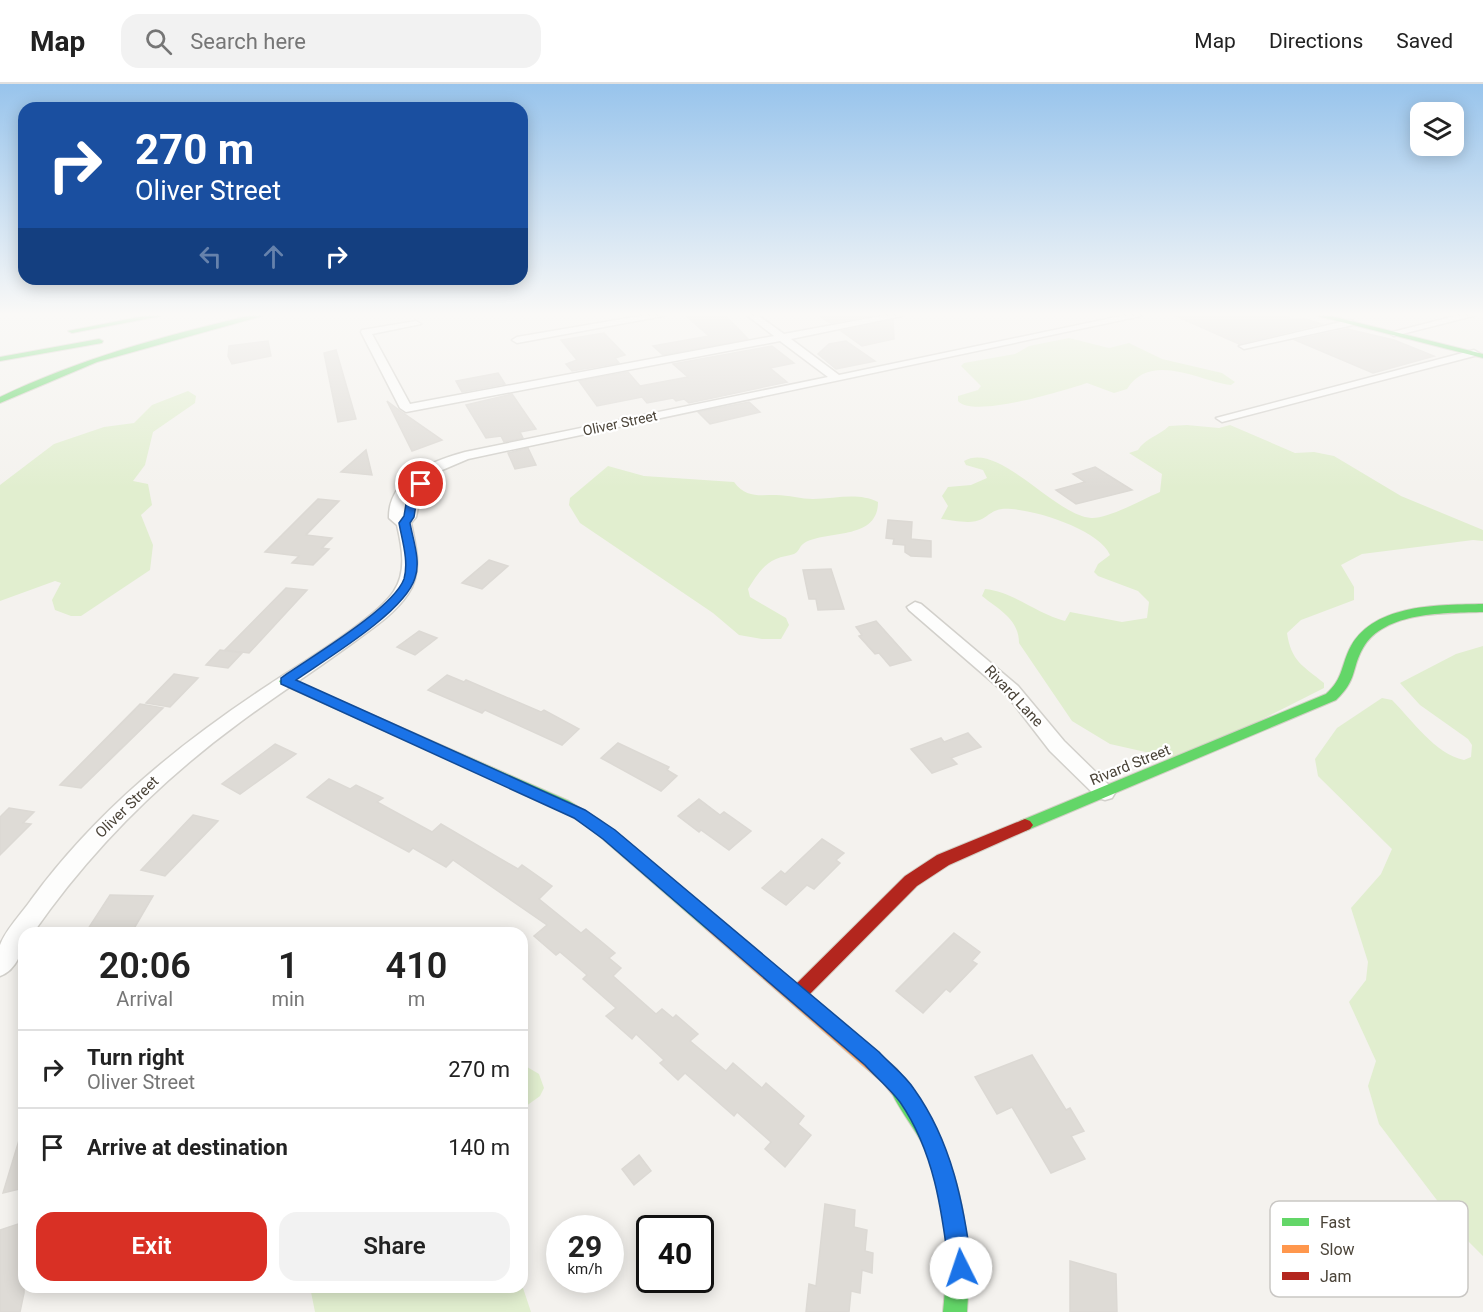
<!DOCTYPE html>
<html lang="en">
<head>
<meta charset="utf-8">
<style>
  :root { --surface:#fff; --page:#f2f2f2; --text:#222; --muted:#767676; --line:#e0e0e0; --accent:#d93025 }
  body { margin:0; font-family:Roboto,sans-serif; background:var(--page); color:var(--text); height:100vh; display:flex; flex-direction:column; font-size:22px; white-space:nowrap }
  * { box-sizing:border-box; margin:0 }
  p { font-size:20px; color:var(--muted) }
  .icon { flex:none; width:33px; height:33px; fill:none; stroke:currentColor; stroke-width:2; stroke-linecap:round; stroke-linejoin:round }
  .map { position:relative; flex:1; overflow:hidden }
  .panel { position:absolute; left:18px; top:843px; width:510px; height:366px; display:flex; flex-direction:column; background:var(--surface); border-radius:18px; box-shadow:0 3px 15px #0003 }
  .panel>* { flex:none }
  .top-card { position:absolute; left:18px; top:18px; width:510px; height:183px; border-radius:18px; box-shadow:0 3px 15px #0003; background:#1a4fa0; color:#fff; overflow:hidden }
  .fabs { position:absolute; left:1410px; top:18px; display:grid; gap:12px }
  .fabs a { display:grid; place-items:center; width:54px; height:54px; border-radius:12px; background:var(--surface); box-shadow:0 3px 15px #0003; font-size:30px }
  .speed { position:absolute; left:546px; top:1131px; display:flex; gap:12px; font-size:30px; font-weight:700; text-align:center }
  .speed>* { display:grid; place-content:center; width:78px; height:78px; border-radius:50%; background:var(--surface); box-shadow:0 3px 15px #0003; line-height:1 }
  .speed small { font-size:15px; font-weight:400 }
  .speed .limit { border:3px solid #111; border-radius:9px; background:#fff; color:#111 }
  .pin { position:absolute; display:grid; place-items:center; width:51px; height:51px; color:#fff; margin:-26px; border:3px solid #fff; border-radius:50%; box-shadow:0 2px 6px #0007 }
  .me { position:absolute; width:66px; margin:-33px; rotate:356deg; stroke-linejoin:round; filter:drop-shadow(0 0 4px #0008) }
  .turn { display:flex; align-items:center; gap:21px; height:126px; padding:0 18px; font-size:27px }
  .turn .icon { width:78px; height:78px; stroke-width:2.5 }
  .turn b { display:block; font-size:42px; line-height:51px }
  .lanes { display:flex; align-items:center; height:57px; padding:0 18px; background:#0003; justify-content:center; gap:30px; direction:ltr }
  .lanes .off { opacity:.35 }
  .eta { display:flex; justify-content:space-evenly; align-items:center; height:102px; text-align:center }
  .eta b { font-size:36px; font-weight:600; line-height:42px }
  .cta { display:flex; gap:12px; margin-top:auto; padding:12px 18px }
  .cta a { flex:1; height:69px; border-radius:18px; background:var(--accent); color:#fff; font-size:24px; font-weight:600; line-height:69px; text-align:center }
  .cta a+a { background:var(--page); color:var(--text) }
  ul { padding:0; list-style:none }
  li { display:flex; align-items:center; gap:18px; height:78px; padding:0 18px; border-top:2px solid var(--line) }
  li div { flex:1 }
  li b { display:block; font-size:22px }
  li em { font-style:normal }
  header { display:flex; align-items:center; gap:36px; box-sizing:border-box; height:84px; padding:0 30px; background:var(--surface); border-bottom:2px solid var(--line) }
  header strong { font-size:28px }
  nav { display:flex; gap:33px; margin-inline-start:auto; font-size:21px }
  .search { width:420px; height:54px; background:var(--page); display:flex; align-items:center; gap:15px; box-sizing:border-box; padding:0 21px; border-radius:18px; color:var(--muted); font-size:22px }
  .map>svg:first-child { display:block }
  .green { fill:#e1eecf }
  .building { fill:#dedbd6; stroke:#dcd9d4; stroke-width:1.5 }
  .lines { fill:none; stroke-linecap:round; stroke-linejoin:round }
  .street-casing { stroke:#d2d0cb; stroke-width:3 }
  .fast-casing { stroke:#d3cfc5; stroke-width:2 }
  .slow-casing { stroke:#d3cfc5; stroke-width:2 }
  .jam-casing { stroke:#d3cfc5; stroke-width:2 }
  .street { fill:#fdfdfc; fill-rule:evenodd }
  .fast { fill:#63d668; fill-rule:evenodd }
  .slow { fill:#ff974d; fill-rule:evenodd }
  .jam { fill:#b3261e; fill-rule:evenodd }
  .route { fill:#1a73e8; stroke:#114b97; stroke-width:1.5 }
  .labels { text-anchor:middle; stroke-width:4.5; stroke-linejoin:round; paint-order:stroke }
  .far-street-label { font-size:14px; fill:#4b4439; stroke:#fff }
  .street-label { font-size:15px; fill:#4b4439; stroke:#fff }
  .key { fill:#fff; stroke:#c9c7c4; stroke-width:1.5 }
  .key-label { font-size:16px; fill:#4b4439 }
</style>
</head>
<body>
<header>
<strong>Map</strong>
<div class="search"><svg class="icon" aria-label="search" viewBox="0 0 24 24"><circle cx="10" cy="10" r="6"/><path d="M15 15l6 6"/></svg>Search here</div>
<nav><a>Map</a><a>Directions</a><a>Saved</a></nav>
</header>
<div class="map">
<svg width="1483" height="1228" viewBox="0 0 1483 1228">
  <rect width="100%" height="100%" fill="#f4f2ee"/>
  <!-- green -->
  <g class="green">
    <path d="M1069 254 1109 264 1129 259 1162 275 1222 289 1235 298 1231 301C1199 297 1151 267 1127 305L1114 309 1087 299C1065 306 974 335 958 317V312L978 306 981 302 961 282 964 279 1015 270 1029 262Z"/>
    <path d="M188 307 196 312 195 319 153 348 145 381 133 397 148 400 152 421 141 431 153 461 150 486 81 532H71L55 526 52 516 61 499 55 497 0 517V401L54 360 104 343 134 339 152 321Z"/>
    <path d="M1187 341 1219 344 1230 341 1295 369 1314 368 1334 372 1401 412 1483 446V457L1473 456 1362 470 1341 481 1354 503V516L1301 536 1287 549C1291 577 1303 582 1324 599V604L1221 656 1172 674 1110 660 1072 637 1019 559C1019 535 998 525 982 512L985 505C1014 508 1037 530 1065 537L1070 528 1122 538 1147 534 1149 518 1138 507 1098 492 1094 488 1098 480 1110 471C1099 445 1029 423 1002 425 993 426 989 431 982 435 971 441 953 436 941 435L948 422 942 412 948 403 971 401 987 394 983 386 966 381 964 377C999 357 1054 431 1091 434 1108 435 1143 415 1160 408L1162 390 1129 369 1138 366C1144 355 1160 351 1169 342Z"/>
    <path d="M608 382 644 392 734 398C746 414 758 411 776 411 789 411 801 415 813 415 836 415 857 408 878 418 878 458 824 445 803 460 799 463 799 468 794 470 788 472 782 472 776 475 762 481 756 493 748 505L750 513 786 534 789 541 781 555H762L739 551 713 529 580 439 569 421 570 414Z"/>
    <path d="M1483 562V1172L1468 1157 1379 1040 1368 1002 1376 977 1349 918 1366 896 1368 878 1351 824 1381 790 1392 765 1318 692 1315 675 1337 644 1382 614 1392 616C1412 636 1435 670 1464 676L1471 673 1472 661 1468 655 1420 621 1400 599 1456 570Z"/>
    <path d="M522 980 539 990 544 1004 540 1012 522 1025Z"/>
    <path d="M522 1201 531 1228H315L310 1203H522Z"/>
  </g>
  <!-- building -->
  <g class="building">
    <path d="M686 232H726L748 255 663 271 653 262 709 252Z"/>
    <path d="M820 232H868L830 239Z"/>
    <path d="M1176 232H1287L1293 236 1303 234 1321 240 1239 260Z"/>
    <path d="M893 236 894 255 862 262 841 247Z"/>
    <path d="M1347 245 1394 256 1434 272 1373 289 1295 256Z"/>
    <path d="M604 249 625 271 615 274 619 279 572 287 566 280 577 276 561 256Z"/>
    <path d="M268 257 271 272 232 280 228 272 229 262Z"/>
    <path d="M846 257 875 277 836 285 818 270 829 260Z"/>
    <path d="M772 262 794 279 770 284 787 298 689 319 684 315 676 317 673 314 647 319 642 313 597 322 579 297 628 288 640 302 688 293 673 280Z"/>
    <path d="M336 266 356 335 338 338 324 269Z"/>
    <path d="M498 289 505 300 462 308 456 297Z"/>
    <path d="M512 310 536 345 520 348 523 354 504 358 501 352 486 354 466 321Z"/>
    <path d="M387 317 399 326 442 356 412 367Z"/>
    <path d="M749 318 760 328 710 340 698 328Z"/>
    <path d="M528 364 536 381 515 385 508 369Z"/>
    <path d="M366 366 372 391 341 388Z"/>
    <path d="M1095 383 1132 406 1076 420 1056 406 1085 398 1073 390Z"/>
    <path d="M318 415 339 417 306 451 332 454 322 464 329 465 313 481 292 479 299 472 265 468Z"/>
    <path d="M888 436 912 438 911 455 931 457V473L911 472 905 468V461L893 460 894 455 886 454Z"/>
    <path d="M489 476 508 482 482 505 462 499Z"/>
    <path d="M831 485 844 525 818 526 816 515H809L803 486Z"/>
    <path d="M286 504 307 506 249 569 225 566Z"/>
    <path d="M876 537 911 576 890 582 879 569 875 570 859 552 862 551 856 543Z"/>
    <path d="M419 547 437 554 415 571 397 563Z"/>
    <path d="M220 566 242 569 228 584 206 581Z"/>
    <path d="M174 590 198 594 170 623 146 619Z"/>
    <path d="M447 591 464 598 466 596 541 628 544 626 579 645 562 661 485 626 482 629 428 606Z"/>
    <path d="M140 620 163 624 81 704 60 701Z"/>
    <path d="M968 649 981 663 951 674 957 680 932 689 911 665 941 654 944 658Z"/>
    <path d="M618 659 669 683 667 686 677 692 661 707 601 674Z"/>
    <path d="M275 660 296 670 240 710 222 700Z"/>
    <path d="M329 695 350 705 356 701 383 714 377 718 432 748 441 740 518 785 522 781 552 802 539 815 581 849 586 845 615 869 609 874 621 884 613 892 656 930 662 925 673 934 676 931 698 950 690 957 726 987 733 979 762 1004 766 999 804 1032 798 1040 811 1051 785 1083 765 1065 771 1058 737 1028 734 1032 685 989 678 996 660 979 664 976 636 950 632 955 606 932 616 924 583 895 587 891 560 868 556 871 534 852 547 841 453 776 446 783 413 764 409 768 307 713Z"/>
    <path d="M699 715 720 731 724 728 751 747 729 766 701 746 699 748 678 732Z"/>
    <path d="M9 724 34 728 23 739 31 740 0 771V733Z"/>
    <path d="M193 731 218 737 165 792 141 786Z"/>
    <path d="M822 755 844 769 836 776 840 779 814 805 807 801 786 821 762 804 781 787 785 790Z"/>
    <path d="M110 811 153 812 132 848H86Z"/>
    <path d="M954 849 980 868 972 877 977 880 950 908 946 905 923 929 896 907Z"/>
    <path d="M1032 971 1066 1026 1070 1024 1084 1047 1071 1052 1085 1075 1051 1089 1012 1023 997 1030 975 993Z"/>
    <path d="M20 1053H24V1104L3 1109Z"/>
    <path d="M639 1071 651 1087 634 1101 622 1085Z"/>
    <path d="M825 1120 855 1126 854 1143 867 1146 865 1167 873 1169 872 1189 862 1186 860 1209 851 1207 849 1228H806L809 1200 816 1202Z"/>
    <path d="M24 1138 19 1176 24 1174V1209L20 1228H0V1146Z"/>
    <path d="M1070 1177 1116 1190 1117 1228H1070Z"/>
  </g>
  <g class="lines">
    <defs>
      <g id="street">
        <path d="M640 232H663L517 259 512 256 517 253Z"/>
        <path d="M748 232H759L784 250 881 232H902L791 255 839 291 1121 232H1141L468 375 428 392 432 395 421 409 416 433 411 439C416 463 423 488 408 510 396 528 376 542 358 555 319 584 278 610 239 639 159 698 90 767 33 849H24C24 865 17 886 0 892 0 883 0 869 0 861 6 845 22 829 31 816 95 728 180 659 270 600 300 580 377 534 394 507 407 487 402 463 397 441L389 434C388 394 432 377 465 368L828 293 780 257 406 328 400 324 361 248 362 246 416 237 421 240 372 250 410 320 774 252Z"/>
        <path d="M1455 232H1473L1394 252 1389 249Z"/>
        <path d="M1349 236 1353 237V241L1244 265 1239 262Z"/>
        <path d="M1474 266 1479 269 1478 271 1222 338 1216 334Z"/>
        <path d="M915 518 921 520 1018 602 1064 657 1112 704 1115 709 1112 714 1105 716 1098 714 1050 667 1006 610 909 526 907 523Z"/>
      </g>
      <g id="fast">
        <path d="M144 232H161L72 249 68 247Z"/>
        <path d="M248 232H262L97 278 0 319V313C79 275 163 252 248 232Z"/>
        <path d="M1318 232H1331L1483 270V274Z"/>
        <path d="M99 255 103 257 102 259 0 277V273Z"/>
        <path d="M1483 520V528C1447 529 1384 527 1363 564 1351 585 1358 595 1336 616L1030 745 1025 747 1020 745 1017 741 1020 737 1326 610C1344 594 1341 580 1351 562 1375 519 1441 521 1483 520Z"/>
        <path d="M286 593 569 717 600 736 718 835 721 840 718 845 712 847 706 845 590 744 559 725 281 600 279 597Z"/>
        <path d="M899 993 906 996C957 1070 974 1139 967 1228H943C949 1171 948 1112 922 1059 912 1040 897 1023 889 1003L892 996Z"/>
      </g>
      <path id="slow" d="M712 833 718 835 897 985 909 1003 906 1010 899 1013 892 1010 883 999 706 845 703 840 706 835Z"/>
      <path id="jam" d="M1025 735 1030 737 1033 741 1030 745 949 781 917 802 803 917 797 919 791 917 788 911 791 905 905 792 937 771Z"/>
    </defs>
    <!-- street casing -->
    <use href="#street" class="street-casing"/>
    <!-- fast casing -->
    <use href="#fast" class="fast-casing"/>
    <!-- slow casing -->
    <use href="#slow" class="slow-casing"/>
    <!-- jam casing -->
    <use href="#jam" class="jam-casing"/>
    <!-- street -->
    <use href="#street" class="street"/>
    <!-- fast -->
    <use href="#fast" class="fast"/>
    <!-- slow -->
    <use href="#slow" class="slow"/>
    <!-- jam -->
    <use href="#jam" class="jam"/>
  </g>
  <!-- sky -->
  <linearGradient id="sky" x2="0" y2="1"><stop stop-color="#98c4ec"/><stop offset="0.57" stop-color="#faf9f7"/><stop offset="1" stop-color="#faf9f7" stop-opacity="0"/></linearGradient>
  <rect width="1483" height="404" fill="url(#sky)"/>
  <!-- route -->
  <path class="route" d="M417 398 426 400 417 414 414 433 410 439C413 456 421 477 415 494 405 528 326 575 296 596L585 726 615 746 879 968C890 980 905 991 914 1005 952 1058 964 1121 972 1184L969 1192 961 1196 953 1192 949 1184C942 1127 934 1067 900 1018 890 1005 876 993 865 981L603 755 574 734 281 600V594C309 574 393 525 404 495 409 477 402 456 399 439L404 432 407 414Z"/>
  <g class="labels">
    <!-- far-street labels -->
    <g class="far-street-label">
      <text transform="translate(620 339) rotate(-12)" y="5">Oliver Street</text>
    </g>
    <!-- street labels -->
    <g class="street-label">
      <text transform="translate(1014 612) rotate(47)" y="5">Rivard Lane</text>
      <text transform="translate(1130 681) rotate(-22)" y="5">Rivard Street</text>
      <text transform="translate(127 723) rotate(-44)" y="5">Oliver Street</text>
    </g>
  </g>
  <!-- legend -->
  <rect x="1270" y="1117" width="198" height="96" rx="9" class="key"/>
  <rect x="1282" y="1134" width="27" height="8" fill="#63d668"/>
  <rect x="1282" y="1161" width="27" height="8" fill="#ff974d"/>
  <rect x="1282" y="1188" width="27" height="8" fill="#b3261e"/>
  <g class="key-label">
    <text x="1320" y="1144">Fast</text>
    <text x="1320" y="1171">Slow</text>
    <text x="1320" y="1198">Jam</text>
  </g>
</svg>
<div class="fabs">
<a><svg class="icon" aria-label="layers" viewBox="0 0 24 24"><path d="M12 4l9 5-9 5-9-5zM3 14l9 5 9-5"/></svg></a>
</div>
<div class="speed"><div>29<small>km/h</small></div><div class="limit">40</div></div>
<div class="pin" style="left:421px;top:400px;background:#d93025"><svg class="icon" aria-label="arrive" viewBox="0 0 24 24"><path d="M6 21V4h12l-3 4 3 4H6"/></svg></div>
<svg class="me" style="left:961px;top:1184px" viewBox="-20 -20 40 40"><circle r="19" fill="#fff"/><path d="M0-13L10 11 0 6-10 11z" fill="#1a73e8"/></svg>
<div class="top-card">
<div class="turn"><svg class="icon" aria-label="right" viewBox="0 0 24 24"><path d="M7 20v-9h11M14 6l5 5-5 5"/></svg><div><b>270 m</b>Oliver Street</div></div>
<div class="lanes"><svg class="icon off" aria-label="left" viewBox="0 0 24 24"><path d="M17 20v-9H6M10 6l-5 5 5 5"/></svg><svg class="icon off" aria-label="ahead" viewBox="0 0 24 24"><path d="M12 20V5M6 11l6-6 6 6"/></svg><svg class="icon" aria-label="right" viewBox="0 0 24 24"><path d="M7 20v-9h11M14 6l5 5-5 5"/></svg></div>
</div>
<section class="panel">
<div class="eta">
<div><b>20:06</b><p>Arrival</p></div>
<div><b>1</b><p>min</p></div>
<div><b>410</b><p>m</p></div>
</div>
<ul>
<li><svg class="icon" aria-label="right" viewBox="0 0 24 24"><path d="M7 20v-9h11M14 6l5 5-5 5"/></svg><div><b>Turn right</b><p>Oliver Street</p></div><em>270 m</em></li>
<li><svg class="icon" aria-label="arrive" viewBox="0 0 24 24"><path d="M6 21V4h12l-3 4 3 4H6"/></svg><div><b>Arrive at destination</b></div><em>140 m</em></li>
</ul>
<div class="cta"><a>Exit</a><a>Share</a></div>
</section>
</div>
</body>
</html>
